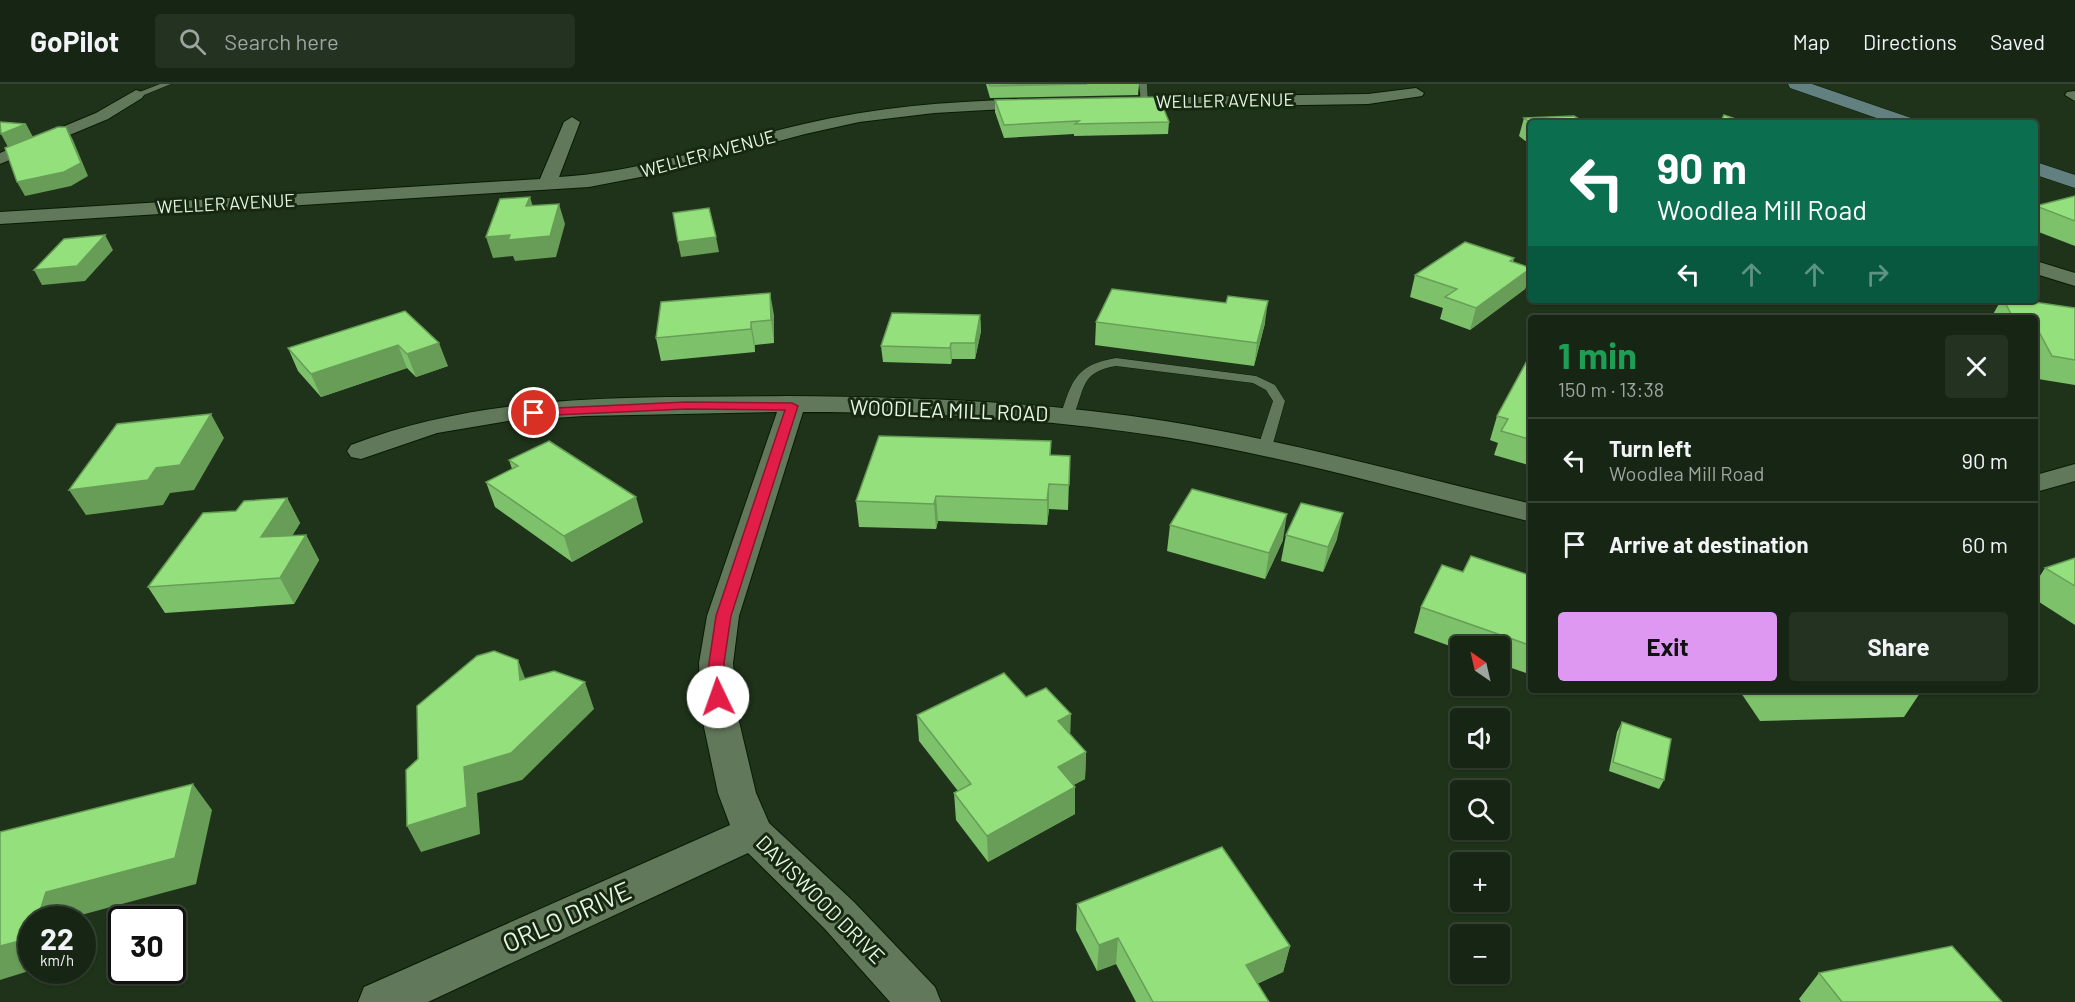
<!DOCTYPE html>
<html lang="en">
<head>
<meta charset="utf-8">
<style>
  :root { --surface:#172614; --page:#243222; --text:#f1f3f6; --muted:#9ea5a0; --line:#364334; --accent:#de98f2 }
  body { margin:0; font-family:Barlow,sans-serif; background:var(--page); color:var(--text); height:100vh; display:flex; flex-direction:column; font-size:22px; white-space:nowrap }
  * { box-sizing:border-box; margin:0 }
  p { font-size:20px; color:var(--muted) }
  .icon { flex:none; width:33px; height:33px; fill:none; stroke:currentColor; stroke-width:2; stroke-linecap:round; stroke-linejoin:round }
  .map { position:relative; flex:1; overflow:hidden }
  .drawer { position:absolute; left:1528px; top:231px; width:510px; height:378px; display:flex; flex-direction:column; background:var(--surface); border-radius:6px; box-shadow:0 2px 4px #0004,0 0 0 2px var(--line) }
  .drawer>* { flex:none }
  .guide { position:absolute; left:1528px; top:36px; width:510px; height:183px; border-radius:6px; box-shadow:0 2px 4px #0004,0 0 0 2px var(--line); background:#0b6e4f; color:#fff; overflow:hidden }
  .needle { width:39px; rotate:326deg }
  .controls { position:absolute; left:1450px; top:552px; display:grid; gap:12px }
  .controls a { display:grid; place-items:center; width:60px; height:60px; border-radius:6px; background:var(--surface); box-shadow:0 2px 4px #0004,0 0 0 2px var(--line); font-size:30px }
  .speed { position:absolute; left:18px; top:822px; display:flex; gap:12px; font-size:30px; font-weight:700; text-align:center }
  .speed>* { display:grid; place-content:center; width:78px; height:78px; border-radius:50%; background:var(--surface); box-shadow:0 2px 4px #0004,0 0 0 2px var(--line); line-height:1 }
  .speed small { font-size:15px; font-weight:400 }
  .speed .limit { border:3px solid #111; border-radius:9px; background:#fff; color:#111 }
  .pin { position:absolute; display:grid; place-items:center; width:51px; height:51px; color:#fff; margin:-26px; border:3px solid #fff; border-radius:50%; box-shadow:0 2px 6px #0007 }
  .me { position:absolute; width:66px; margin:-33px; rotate:357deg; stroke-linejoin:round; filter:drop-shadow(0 0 4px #0008) }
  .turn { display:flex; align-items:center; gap:21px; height:126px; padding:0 30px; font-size:27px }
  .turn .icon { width:78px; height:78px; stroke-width:2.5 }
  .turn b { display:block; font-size:42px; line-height:51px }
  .lanes { display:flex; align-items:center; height:57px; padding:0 30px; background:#0003; justify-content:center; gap:30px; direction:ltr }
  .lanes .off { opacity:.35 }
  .round { display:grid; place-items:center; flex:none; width:63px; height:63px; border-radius:6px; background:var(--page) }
  .overview { display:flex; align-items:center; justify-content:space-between; height:102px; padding:0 30px }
  h1 { font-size:36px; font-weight:700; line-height:45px; color:#1e9e55 }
  .primary-button { display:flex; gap:12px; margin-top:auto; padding:12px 30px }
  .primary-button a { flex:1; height:69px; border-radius:6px; background:var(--accent); color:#111; font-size:24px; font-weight:700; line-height:69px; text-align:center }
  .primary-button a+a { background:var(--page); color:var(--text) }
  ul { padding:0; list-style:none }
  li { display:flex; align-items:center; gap:18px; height:84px; padding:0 30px; border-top:2px solid var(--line) }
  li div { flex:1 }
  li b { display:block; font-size:22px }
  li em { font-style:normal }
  header { display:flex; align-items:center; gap:36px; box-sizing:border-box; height:84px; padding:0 30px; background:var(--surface); border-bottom:2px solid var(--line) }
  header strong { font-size:28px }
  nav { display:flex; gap:33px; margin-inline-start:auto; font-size:21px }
  .search { width:420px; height:54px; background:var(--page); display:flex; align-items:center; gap:15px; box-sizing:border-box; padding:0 21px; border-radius:6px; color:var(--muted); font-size:22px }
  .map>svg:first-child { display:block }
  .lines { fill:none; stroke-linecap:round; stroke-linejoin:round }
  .service-casing { stroke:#081b04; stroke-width:1 }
  .minor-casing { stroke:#081b04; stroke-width:2 }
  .secondary-casing { stroke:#081b04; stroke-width:1 }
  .service { fill:#62785b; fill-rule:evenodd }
  .minor { fill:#62785b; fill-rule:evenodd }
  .secondary { fill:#638080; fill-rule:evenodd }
  .wall { fill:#7ec16b }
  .shaded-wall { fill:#679d57 }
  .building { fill:#93e07c; stroke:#679d57; stroke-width:1.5 }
  .route { fill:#e11d48; stroke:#92132f; stroke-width:1.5 }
  .labels { text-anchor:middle; stroke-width:6; stroke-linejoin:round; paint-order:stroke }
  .far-street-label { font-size:18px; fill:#e8f5e5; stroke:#162910 }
  .street-label { font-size:21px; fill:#e8f5e5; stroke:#162910 }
  .near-street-label { font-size:26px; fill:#e8f5e5; stroke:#162910 }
</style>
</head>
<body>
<header>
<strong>GoPilot</strong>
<div class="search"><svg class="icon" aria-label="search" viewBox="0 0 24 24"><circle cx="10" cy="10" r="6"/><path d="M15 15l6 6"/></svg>Search here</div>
<nav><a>Map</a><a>Directions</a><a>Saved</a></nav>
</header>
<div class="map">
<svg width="2075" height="918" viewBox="0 0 2075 918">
  <rect width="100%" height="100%" fill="#1f331a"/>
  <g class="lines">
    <defs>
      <g id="service">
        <path d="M160 0H171L139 13 132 11Z"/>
        <path d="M1139 0H1147L1148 20 1141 18Z"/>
        <path d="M1116 274 1256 292 1275 301 1285 317 1272 363 1265 367 1258 363 1273 317 1266 306 1253 299 1116 282C1077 288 1086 309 1071 336H1061L1060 333C1072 297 1075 281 1116 274Z"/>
      </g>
      <g id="minor">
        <path d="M1416 4 1424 9 1422 12 1368 20 1122 24 1114 19 1122 14 1368 10Z"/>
        <path d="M136 6 142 8 144 11 142 14 108 35 0 80V69L96 29Z"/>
        <path d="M2075 7V17L2065 11 2067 8Z"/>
        <path d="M1035 15 1041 17 1043 20 1041 23 934 29 859 38 805 50 651 91 589 103 0 140V128L540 95 564 38 572 33 580 38 559 93C643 88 722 59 804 40 880 22 957 17 1035 15Z"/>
        <path d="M2036 177 2075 189V202L2036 190Z"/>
        <path d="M786 312C913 313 1039 317 1165 337 1289 357 1410 391 1532 420V438C1410 408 1289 373 1165 353 1045 334 924 328 803 328L739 532 733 579 737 629 756 709 769 739 854 818 935 903 941 918H890L824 844 748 769 428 918H358L364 903 730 741 718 709 701 629 699 579 707 532 777 328 584 332 508 337 437 349 361 375 351 373 347 367 351 361C489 307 640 314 786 312Z"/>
        <path d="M2075 380V397L2036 408V391Z"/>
      </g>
      <g id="secondary">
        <path d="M1788 0H1812L1914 35 1917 39H1891L1790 4Z"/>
        <path d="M2036 78 2075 91V104L2036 91Z"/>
      </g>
    </defs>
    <!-- service casing -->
    <use href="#service" class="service-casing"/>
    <!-- minor casing -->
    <use href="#minor" class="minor-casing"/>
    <!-- secondary casing -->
    <use href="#secondary" class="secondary-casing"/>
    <!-- service -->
    <use href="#service" class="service"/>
    <!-- minor -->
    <use href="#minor" class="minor"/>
    <!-- secondary -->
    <use href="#secondary" class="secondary"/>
  </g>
  <!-- wall -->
  <g class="wall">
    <path d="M986 0H1139L1138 11 990 14Z"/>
    <path d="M995 16 1169 38 1168 50 1074 52V50L1004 54 995 28Z"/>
    <path d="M1524 34 1532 39V62L1519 52Z"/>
    <path d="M2075 112V162L2036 147V122Z"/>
    <path d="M1514 174 1513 178 1531 184 1525 205 1470 246 1440 235 1443 224 1410 213 1415 191Z"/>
    <path d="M1680 216H1708L1706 221Z"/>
    <path d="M2001 216H2020L2075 224V301L2038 295 2036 291V234H1991Z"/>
    <path d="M405 227 448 282 416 293 407 284 321 313 298 287 288 264Z"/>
    <path d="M774 231V259L755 261V268L661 277 656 254Z"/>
    <path d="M980 231 981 247 975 275H952L951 280 883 278 881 262Z"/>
    <path d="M1096 238 1265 239 1254 282 1095 261Z"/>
    <path d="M1532 276V382L1494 371 1498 359 1490 356 1497 332Z"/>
    <path d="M509 376 643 438 572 478 495 423 486 398 512 385Z"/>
    <path d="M1069 396 1068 426 1049 425 1047 441 938 437 936 445 859 443 856 417Z"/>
    <path d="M287 414 300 439 292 452 306 451 319 476 294 520 165 529 148 503 236 427Z"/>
    <path d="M1170 441 1283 456 1265 495 1167 467Z"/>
    <path d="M1286 451 1337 455 1323 488 1281 477Z"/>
    <path d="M2075 474V541L2036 516V498L2045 484Z"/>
    <path d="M1463 488 1532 492V591L1500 580V562H1461V566L1414 549 1421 523Z"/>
    <path d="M1739 606H1922L1904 633 1760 637Z"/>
    <path d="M1026 613 1070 651 1086 668 1085 695 1073 701 1075 730 988 778 956 736 954 709 958 707 919 657 917 631Z"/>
    <path d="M1622 638 1664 696 1659 705 1609 687 1617 648Z"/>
    <path d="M1077 820 1290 862 1283 888 1257 900 1269 918H1136L1116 880 1097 887 1076 846Z"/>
    <path d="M1819 889 2002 918H1801L1799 915Z"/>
  </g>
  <!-- shaded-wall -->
  <g class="shaded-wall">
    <path d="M26 40 33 53 8 63 1 50Z"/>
    <path d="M66 43 73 56 88 92 71 102 25 112 17 98Z"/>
    <path d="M530 113 536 133 526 122Z"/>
    <path d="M559 120 565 140 556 173 515 177 513 172 493 174 486 153Z"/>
    <path d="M105 151 113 166 85 197 42 201 34 186Z"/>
    <path d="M716 153 719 168 681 173 678 158Z"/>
    <path d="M1531 184 1525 205 1470 246 1476 224Z"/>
    <path d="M770 209 774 231V259L771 236Z"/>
    <path d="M1268 217 1265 239 1254 282 1257 259Z"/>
    <path d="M980 231 981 247 975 275V259Z"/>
    <path d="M751 238 755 261V268L751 245Z"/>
    <path d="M439 259 448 282 416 293 407 270Z"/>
    <path d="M951 259 952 275 951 280 950 264Z"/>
    <path d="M398 261 407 284 321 313 311 290Z"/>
    <path d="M211 330 224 354 194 406 170 409 163 421 86 431 69 406 156 384Z"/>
    <path d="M1049 400V425L1047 441V416Z"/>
    <path d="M936 412 938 437 936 445 934 420Z"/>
    <path d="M636 413 643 438 572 478 564 452Z"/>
    <path d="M287 414 300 439 275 479 261 453Z"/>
    <path d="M1343 429 1337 455 1323 488 1328 463Z"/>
    <path d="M1287 430 1283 456 1265 495 1269 469Z"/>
    <path d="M306 451 319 476 294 520 280 494Z"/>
    <path d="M518 576 528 602 520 596Z"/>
    <path d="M585 598 594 625 522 696 477 709 480 750 421 768 407 742 464 683Z"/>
    <path d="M1071 630 1070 657 1058 637Z"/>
    <path d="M1086 668 1085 695 1057 710 1058 683Z"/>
    <path d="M193 700 212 726 196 800 70 834V836H37L46 808Z"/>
    <path d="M1075 703V730L988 778 987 752Z"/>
    <path d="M32 853V886L0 896V862Z"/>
    <path d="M1118 854 1116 880 1097 887 1099 861Z"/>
    <path d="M1290 862 1283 888 1240 907 1246 881Z"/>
  </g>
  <!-- building -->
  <g class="building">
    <path d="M989 0H1087L990 2Z"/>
    <path d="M1159 13 1169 38 1075 40 1079 37 1004 41 995 16Z"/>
    <path d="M1724 31 1747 39H1720Z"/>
    <path d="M1574 32 1585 39H1532V40L1524 34Z"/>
    <path d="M0 38 26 40 1 50Z"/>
    <path d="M58 43H66L81 79 64 88 17 98 5 64Z"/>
    <path d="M2075 112V137L2036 122Z"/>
    <path d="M530 113 526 122 559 120 550 152 508 156 510 151 486 153 500 115Z"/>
    <path d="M709 124 716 153 678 158 673 129Z"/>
    <path d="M105 151 77 182 34 186 64 155Z"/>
    <path d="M1465 158 1514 174 1510 177 1531 184 1476 224 1445 213 1457 205 1415 191Z"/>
    <path d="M1112 205 1226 219 1228 212 1268 217 1257 259 1096 238Z"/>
    <path d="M770 209 771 236 751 238V245L656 254 661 218Z"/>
    <path d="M2004 216H2020L2075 224V276L2052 272 2038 246 2036 245V234H2013Z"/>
    <path d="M405 227 439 259 407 270 398 261 311 290 288 264Z"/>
    <path d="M892 229 980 231 975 259H951L950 264 881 262Z"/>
    <path d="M1528 275 1532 276V356L1501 347 1508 335 1497 332Z"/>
    <path d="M211 330 180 381 156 384 148 396 69 406 117 340Z"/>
    <path d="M879 352 1051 357 1050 371 1070 372 1069 401 1049 400 1047 416 936 412 934 420 856 417Z"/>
    <path d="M549 357 636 413 564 452 486 398 518 382 509 376Z"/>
    <path d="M1192 405 1287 430 1269 469 1170 441Z"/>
    <path d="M287 414 261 453 306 451 280 494 148 503 203 429 236 427 244 417Z"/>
    <path d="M1301 419 1343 429 1328 463 1286 451Z"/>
    <path d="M1471 472 1532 492V562L1421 523 1442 481 1463 488Z"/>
    <path d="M2075 474V502L2045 484Z"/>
    <path d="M494 567 518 576 520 596 554 587 585 598 511 669 464 683 467 723 407 742 406 686 418 675 417 622 477 572Z"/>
    <path d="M1004 589 1026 613 1046 604 1071 630 1058 637 1086 668 1058 683 1075 703 987 752 954 709 971 700 917 631Z"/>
    <path d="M1773 606H1922L1776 610Z"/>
    <path d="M1622 638 1671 655 1664 696 1613 678Z"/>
    <path d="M193 700 175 774 46 808 37 836H32L31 854 0 862V748Z"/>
    <path d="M1222 763 1290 862 1246 881 1269 918H1153L1118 854 1099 861 1077 820Z"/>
    <path d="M1952 862 2002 918H1842L1819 889Z"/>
  </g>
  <!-- route -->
  <path class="route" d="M686 318 792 319 798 322 731 532 724 579 726 613 718 618 710 613 709 579 716 532 785 326 686 325 534 332 528 329 534 325Z"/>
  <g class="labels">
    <!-- far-street labels -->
    <g class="far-street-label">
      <text transform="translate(1225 17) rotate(-1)" y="6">WELLER AVENUE</text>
      <text transform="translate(708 70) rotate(-15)" y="6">WELLER AVENUE</text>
      <text transform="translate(226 120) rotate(-3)" y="6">WELLER AVENUE</text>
    </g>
    <!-- street labels -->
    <g class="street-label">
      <text transform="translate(949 327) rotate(2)" y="7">WOODLEA MILL ROAD</text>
      <text transform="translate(820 816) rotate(45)" y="7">DAVISWOOD DRIVE</text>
    </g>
    <!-- near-street labels -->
    <g class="near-street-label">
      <text transform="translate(567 833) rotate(-24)" y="9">ORLO DRIVE</text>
    </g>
  </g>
</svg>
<div class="controls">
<a><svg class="needle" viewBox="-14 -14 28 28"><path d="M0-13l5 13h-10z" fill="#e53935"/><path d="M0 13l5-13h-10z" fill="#9ea5a0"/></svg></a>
<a><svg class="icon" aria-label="sound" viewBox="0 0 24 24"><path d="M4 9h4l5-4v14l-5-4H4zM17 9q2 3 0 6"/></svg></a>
<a><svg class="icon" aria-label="search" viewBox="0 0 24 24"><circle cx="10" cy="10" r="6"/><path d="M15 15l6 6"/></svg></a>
<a>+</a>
<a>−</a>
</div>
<div class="speed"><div>22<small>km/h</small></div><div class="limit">30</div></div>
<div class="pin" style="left:534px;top:329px;background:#d93025"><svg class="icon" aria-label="arrive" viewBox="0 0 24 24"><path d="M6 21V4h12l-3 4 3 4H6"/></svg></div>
<svg class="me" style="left:718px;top:613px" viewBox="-20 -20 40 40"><circle r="19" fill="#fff"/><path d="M0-13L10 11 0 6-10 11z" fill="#e11d48"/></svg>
<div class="guide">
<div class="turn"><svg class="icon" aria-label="left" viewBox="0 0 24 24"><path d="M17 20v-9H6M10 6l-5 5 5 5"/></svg><div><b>90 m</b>Woodlea Mill Road</div></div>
<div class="lanes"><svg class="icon" aria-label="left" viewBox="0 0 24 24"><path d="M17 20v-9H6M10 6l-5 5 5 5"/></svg><svg class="icon off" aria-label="ahead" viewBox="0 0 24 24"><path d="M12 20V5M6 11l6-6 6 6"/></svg><svg class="icon off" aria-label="ahead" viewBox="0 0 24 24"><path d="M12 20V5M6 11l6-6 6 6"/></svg><svg class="icon off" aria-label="right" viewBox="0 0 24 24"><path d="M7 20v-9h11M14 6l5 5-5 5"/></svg></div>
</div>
<section class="drawer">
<div class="overview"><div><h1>1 min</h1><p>150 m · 13:38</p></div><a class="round"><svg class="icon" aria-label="close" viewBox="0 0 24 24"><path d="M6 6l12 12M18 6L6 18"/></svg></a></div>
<ul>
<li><svg class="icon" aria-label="left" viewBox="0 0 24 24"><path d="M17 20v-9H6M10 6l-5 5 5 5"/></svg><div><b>Turn left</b><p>Woodlea Mill Road</p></div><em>90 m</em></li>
<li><svg class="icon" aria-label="arrive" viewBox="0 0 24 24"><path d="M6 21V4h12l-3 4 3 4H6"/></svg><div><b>Arrive at destination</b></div><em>60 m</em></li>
</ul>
<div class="primary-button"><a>Exit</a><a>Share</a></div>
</section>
</div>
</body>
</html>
